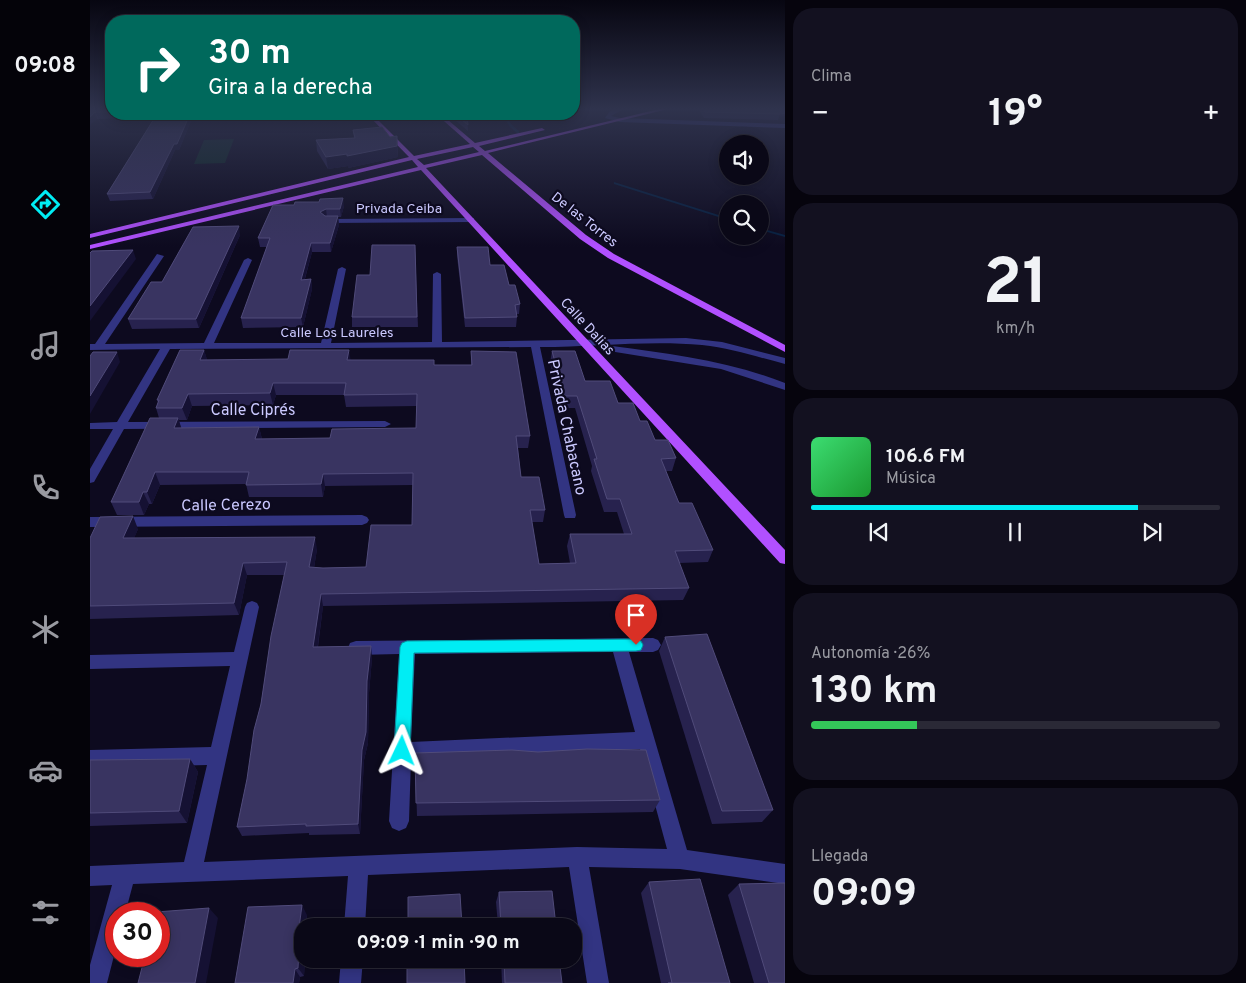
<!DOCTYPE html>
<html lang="es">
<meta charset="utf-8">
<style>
body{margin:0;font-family:Overpass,sans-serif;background:#131120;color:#f1f3f6;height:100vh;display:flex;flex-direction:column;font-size:19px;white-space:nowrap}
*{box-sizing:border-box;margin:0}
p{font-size:16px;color:#999aa1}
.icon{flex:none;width:28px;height:28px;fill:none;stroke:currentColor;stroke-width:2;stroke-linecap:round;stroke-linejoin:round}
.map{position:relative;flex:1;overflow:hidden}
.side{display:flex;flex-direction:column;gap:8px;padding:8px;background:#06040d;width:461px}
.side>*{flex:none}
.top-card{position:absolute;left:15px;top:15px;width:475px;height:105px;border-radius:20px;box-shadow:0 2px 12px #0003,0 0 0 1px #2a2936;background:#00695c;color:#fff;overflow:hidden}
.fabs{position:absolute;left:629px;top:135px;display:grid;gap:10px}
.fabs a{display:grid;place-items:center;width:50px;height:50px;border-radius:50%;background:#0a0817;box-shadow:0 2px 12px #0003,0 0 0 1px #2a2936;font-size:25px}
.speed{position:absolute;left:15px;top:902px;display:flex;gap:10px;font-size:25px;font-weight:700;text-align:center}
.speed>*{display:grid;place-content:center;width:65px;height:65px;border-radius:50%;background:#0a0817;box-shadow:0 2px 12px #0003,0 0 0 1px #2a2936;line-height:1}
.speed .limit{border:8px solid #d22;background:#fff;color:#111}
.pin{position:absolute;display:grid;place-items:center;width:42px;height:42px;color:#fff;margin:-51px -21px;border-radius:50% 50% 50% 0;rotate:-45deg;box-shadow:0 0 5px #0007}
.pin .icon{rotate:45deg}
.me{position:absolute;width:55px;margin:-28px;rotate:2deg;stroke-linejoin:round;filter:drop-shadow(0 0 4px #0008)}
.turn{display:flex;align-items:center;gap:18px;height:105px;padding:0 20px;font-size:22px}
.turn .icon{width:65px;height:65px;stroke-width:2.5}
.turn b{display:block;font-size:35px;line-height:42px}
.big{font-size:38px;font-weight:700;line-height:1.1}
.side .widget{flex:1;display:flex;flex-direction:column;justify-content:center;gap:8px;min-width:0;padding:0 18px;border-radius:20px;background:#131120}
.side .dial{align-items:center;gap:0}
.dial b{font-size:65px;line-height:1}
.song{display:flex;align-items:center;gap:15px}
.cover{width:60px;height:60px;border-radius:8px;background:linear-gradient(135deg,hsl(140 70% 55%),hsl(130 70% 35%))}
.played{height:5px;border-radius:2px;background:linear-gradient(90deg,#00edf4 80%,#2a2936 80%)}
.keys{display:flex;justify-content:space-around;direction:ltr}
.heat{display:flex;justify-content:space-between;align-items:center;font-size:28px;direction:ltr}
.charge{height:8px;border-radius:4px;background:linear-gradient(90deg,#34c759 26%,#2a2936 0)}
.trip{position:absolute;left:204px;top:918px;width:288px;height:50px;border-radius:20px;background:#0a0817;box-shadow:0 2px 12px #0003,0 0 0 1px #2a2936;font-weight:700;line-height:50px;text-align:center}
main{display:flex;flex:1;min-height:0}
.dock{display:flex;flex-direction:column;width:90px;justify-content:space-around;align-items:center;background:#040309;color:#999aa1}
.dock .icon{width:35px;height:35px}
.dock .current{color:#00edf4}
.dock b{font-size:22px;color:#f1f3f6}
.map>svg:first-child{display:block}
.green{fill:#0d2926}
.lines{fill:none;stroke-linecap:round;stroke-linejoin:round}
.stream{fill:#072142;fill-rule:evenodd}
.minor{fill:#323482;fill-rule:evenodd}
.major{fill:#b150ff;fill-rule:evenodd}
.wall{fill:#27224e;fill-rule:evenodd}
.shaded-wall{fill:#151133}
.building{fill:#393461;stroke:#504b7a}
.route{fill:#00edf4;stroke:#009a9f}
.labels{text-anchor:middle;stroke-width:4.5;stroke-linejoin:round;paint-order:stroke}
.far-street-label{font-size:14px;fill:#cbc9ff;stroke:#0d0a1f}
.street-label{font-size:16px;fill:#cbc9ff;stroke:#0d0a1f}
</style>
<main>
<nav class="dock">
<b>09:08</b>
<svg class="icon current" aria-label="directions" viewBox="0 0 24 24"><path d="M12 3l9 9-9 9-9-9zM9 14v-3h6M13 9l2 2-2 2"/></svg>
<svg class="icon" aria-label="music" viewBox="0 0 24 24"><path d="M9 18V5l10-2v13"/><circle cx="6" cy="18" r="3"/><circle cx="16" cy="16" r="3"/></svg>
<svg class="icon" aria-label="phone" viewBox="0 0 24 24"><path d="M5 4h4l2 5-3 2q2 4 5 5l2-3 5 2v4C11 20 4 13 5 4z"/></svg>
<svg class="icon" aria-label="climate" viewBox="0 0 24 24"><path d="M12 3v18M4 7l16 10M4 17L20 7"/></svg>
<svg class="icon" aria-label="car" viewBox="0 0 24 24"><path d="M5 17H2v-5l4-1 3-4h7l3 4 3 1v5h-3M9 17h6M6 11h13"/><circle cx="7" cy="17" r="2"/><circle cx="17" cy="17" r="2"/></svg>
<svg class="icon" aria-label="filters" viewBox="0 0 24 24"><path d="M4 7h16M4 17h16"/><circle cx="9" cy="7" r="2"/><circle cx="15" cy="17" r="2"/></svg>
</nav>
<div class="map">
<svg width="695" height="983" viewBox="0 0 695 983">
<rect width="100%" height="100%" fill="#0d0a1f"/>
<!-- green -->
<path class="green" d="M144,139L135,163L104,164L114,140Z"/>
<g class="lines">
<!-- stream -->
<g class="stream">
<path d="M412,114H414L422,125L429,131V133H427L420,127Z"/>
<path d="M524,182L638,218V220L524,184Z"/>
<path d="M670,228L695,235V237L670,230Z"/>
</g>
<!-- minor -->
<g class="minor">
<path d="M526,109H534L521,116L530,118L695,124V128L530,122L515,118L520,111Z"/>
<path d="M381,218H384V222L237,223L233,221L237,219Z"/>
<path d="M67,254L74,256L15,344L114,343L154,260L158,258L162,260L124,343H231L248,269L252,267L256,269L241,343L342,342L343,274L347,272L351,274L352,342L596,338L632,342L695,358V364C667,357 641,348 612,345C559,340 504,347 450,347L486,515L485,518H475L474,515L441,347L80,349L38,422L295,421L301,424L295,427L34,429L4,482L0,483V469L23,429H0V423L27,422L70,349L0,350V344H5Z"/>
<path d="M522,346C581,354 639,361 695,383V390L631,369L519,351L517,349Z"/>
<path d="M272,515L277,517L279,520L277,523L272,525L0,527V517Z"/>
<path d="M162,601L167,603L169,607L114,862L487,847L577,849L550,749L321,759L319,821L316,828L309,831L302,828L299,821L309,654L266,655L260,653L258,648L260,643L266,641L563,638L568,640L571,645L568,650L563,652H539L597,850L695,864V884L590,869L499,867L519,983H497L479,867L278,875L275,926H254L258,876L43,884L35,914H26V948L17,983H0V965L22,885L0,886V866L94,862L117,765L0,768V750L121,747L140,666L0,669V655L144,652L155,607L157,603ZM523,652L545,732L321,742L325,654Z"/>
<path d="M251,959H273L271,983H249Z"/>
</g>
<!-- major -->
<path class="major" d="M569,109H578L398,153L496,235L524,254L695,345V352L518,258L490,239L392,155L336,168L695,550V564L690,563L331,170L0,249V245L328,167L322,160L0,238V234L319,157L277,114H282L324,156L380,144L346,114H351L385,143L452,128L455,130L389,146L395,151ZM383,147L389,152L334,165L327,159Z"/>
</g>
<!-- wall -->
<g class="wall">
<path d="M0,109H21V114H145L103,116L89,150H85L63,199L20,201L17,194L65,117L7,119Z"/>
<path d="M608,109H695L691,117L690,114L688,120L614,118Z"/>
<path d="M358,114H377L378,131Z"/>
<path d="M263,130L300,137L307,136L308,157L258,168V166L238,169L227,151L226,140L264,138Z"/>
<path d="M183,205L254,206L251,217H248L249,225L241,252H222L215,279H221L222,289L213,327L153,328L151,318L177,247H170L168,238Z"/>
<path d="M150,235L109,328L42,329L38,319L72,282Z"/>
<path d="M325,245L328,327H262V317Z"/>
<path d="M367,247L400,265L419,285L430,304L429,314H427V317L426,327H375L367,256Z"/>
<path d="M114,350L117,360H261L344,365H381V351L440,436L438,448H428L431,477L455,510L453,522H442L449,564L480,563L477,546L480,534H534L527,512H514L501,471L502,466L485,408H472L460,363L462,351L495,381L528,403L550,421L565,440L586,458L582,471H576L589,503L623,550L618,562L589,563L599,588L593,600L233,606L228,647L282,658L279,693L278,743L274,760L270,834L219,835V833L152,836L147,827L157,779L194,575H157L149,615L0,619V538L48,529L44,538L227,549L224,568H233L276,567L322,525L323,485L235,486L233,497H159L156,484L70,485L62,504H59L54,515H27L21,502L69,418L66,408L68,403L67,400ZM186,395H254L256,407L327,406L326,428L240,438L172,439L169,427L91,428L89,420H97L102,406L183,405Z"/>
<path d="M575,637L683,810L672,822L622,824L569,651Z"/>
<path d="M325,753L570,800L563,812L327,816Z"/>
<path d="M100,759L108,772L97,823L0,826V760Z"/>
<path d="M559,882L640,983H571L551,893Z"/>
<path d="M649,884L695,983H664L638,895Z"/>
<path d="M409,892L466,926H408L406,902Z"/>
<path d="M217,915L216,926H212V959H215L214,976L210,977L209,983H145Z"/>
<path d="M411,959H469L472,983H412Z"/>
</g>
<!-- shaded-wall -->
<g class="shaded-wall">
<path d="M5,112L7,119L0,125V117Z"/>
<path d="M695,113V116L691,117L692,114Z"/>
<path d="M100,114H102L103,116L89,150H85L63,199L60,192L84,144Z"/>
<path d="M307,146L308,157L258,168V166L238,169L236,157Z"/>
<path d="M253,198L254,206L251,217L250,209Z"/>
<path d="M236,209L237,217L230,212Z"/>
<path d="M248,216L249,225L241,252L240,243Z"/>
<path d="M149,226L150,235L109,328L106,319Z"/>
<path d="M221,243L222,252L212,289L211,280Z"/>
<path d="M43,250L46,259L0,321V306Z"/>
<path d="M221,279L222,289L213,327L211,318Z"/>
<path d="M114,350L118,362L110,360Z"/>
<path d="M259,350L261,362L257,360Z"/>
<path d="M27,352L30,362L0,414V396Z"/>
<path d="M183,383L186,395L183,405L180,393Z"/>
<path d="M98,394L102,406L97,420L92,408Z"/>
<path d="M88,418L92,430L84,428Z"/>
<path d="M169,427L172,439H165Z"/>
<path d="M65,472L70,485L62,504L57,492Z"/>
<path d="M233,474L235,486L233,497L231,484Z"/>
<path d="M53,492L59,504L54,515L49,502Z"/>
<path d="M43,516L48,529L39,551L33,538Z"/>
<path d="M225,537L227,549L222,580L219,567Z"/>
<path d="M153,563L157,575L149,615L144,603Z"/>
<path d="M231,594L233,606L226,659L223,647Z"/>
<path d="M281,646L282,658L279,693L278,743L274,760L270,834L268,824L272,750L277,681Z"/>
<path d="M100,759L108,772L97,823L89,811Z"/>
<path d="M212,905L217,915L216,926H212V959H215L214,976L208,968L206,951Z"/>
<path d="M119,908L128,918L116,983H105Z"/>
<path d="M205,969L210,977L209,983H203Z"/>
</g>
<!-- building -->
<g class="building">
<path d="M0,109H21V112H5L0,117Z"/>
<path d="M614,109H691L690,114L615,112Z"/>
<path d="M691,109H695V113L692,114Z"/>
<path d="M67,114H100L87,144H84L60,192L17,194Z"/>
<path d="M365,114H377L378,125Z"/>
<path d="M292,127L300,137L307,136V146L257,156V154L236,157L226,140L265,138L263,130Z"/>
<path d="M253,198L250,209H236L230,212L235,216H248L240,243H221L211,280L221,279L211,318H151L180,238H168L183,205H204L205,202H229L230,199Z"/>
<path d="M149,226L106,319H38L61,282H72L103,227Z"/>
<path d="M282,245H325L327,317H262L267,275H280Z"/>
<path d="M367,247H398L400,265H414L419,285H425L430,304L425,305L427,317L375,318Z"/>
<path d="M43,250L0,306V253L2,251Z"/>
<path d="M90,350H114L110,360L198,359L200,350H259L257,360H344V365H382L381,351L426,352L440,436H426L431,477H449L455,510H440L449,564L486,563L480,534H542L530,499H517L504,459H507L487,396H474L462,351H485L495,381H520L528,403H543L550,421H557L565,440H578L586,458L571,459L584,491L589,503H602L623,550L585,551L599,588L231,594L223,647L281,646L277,681L276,732L272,750L268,824L216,826V824L147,827L157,779L164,730L171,704L181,636L197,562L153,563L144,603L0,606V538L10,517L43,516L33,538L225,537L219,567L233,568L276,567L281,525H322L323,473L233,474L231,484L156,485L159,472H65L57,492H53L49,502H21L60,418H88L84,428L169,427L165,439L240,438L242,429L326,428L327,394L254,395L256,383H183L180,393L98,394L92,408H66L69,400H67Z"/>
<path d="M3,352H27L0,396V356Z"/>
<path d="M617,634L683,810L632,811L575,637Z"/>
<path d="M497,749L556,750L570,800L326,803L325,753L422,750L448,752Z"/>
<path d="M100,759L89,811L0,813V760Z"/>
<path d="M610,879L640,983H578H582L559,882Z"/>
<path d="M695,883V983H679L649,884Z"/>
<path d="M462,891L466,926H411L409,892Z"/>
<path d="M370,894L372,926H318V897Z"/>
<path d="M212,905L206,951L209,950L208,968L205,969L203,983H145L158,907Z"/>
<path d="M119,908L105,983H48L55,956H69V914H65L66,912Z"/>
<path d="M317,959H374L375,983H317Z"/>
<path d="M414,959H469L472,983H415Z"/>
</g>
<!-- sky -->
<linearGradient id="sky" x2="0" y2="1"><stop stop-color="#070611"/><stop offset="0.44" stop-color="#2f334d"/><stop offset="1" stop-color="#2f334d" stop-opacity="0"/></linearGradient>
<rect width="695" height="247" fill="url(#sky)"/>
<!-- route -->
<path class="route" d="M546,639L551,641L553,645L551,650L546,651L324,653L320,751L318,756L312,759L307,756L304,751L310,647L312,643L317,641Z"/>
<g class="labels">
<!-- far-street labels -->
<g class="far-street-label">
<text x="309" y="213">Privada Ceiba</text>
<text transform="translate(495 219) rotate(38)" y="5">De las Torres</text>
<text transform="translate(498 326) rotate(47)" y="5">Calle Dalias</text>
<text x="247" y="337">Calle Los Laureles</text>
</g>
<!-- street labels -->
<g class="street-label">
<text x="163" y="415">Calle Ciprés</text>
<text transform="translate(478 427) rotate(78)" y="6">Privada Chabacano</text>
<text transform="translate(136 504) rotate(-1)" y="6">Calle Cerezo</text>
</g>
</g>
</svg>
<div class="fabs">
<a><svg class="icon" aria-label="sound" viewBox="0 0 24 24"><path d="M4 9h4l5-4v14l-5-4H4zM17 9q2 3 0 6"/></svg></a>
<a><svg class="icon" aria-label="search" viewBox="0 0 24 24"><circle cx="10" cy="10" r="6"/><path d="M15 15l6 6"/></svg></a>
</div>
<div class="speed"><div class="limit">30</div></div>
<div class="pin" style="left:546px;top:645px;background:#d93025"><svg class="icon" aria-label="arrive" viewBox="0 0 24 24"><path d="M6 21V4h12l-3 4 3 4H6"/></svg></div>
<svg class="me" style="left:312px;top:751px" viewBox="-20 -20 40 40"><path d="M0-17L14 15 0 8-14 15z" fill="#00edf4" stroke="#fff" stroke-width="4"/></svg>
<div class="trip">09:09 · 1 min · 90 m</div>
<div class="top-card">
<div class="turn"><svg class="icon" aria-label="right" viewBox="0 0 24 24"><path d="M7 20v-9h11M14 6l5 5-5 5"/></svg><div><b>30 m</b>Gira a la derecha</div></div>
</div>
</div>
<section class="side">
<div class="widget"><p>Clima</p>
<div class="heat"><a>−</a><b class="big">19°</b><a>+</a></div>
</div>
<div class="widget dial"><b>21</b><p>km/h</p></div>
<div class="widget">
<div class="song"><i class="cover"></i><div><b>106.6 FM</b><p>Música</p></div></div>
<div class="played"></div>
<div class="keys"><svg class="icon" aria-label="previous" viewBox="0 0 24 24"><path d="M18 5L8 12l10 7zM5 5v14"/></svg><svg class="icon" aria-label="pause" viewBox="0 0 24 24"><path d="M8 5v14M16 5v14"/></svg><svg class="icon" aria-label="next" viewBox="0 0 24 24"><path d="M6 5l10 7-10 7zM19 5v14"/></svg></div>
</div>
<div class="widget"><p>Autonomía · 26%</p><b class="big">130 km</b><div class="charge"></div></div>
<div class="widget"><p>Llegada</p><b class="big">09:09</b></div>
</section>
</main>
